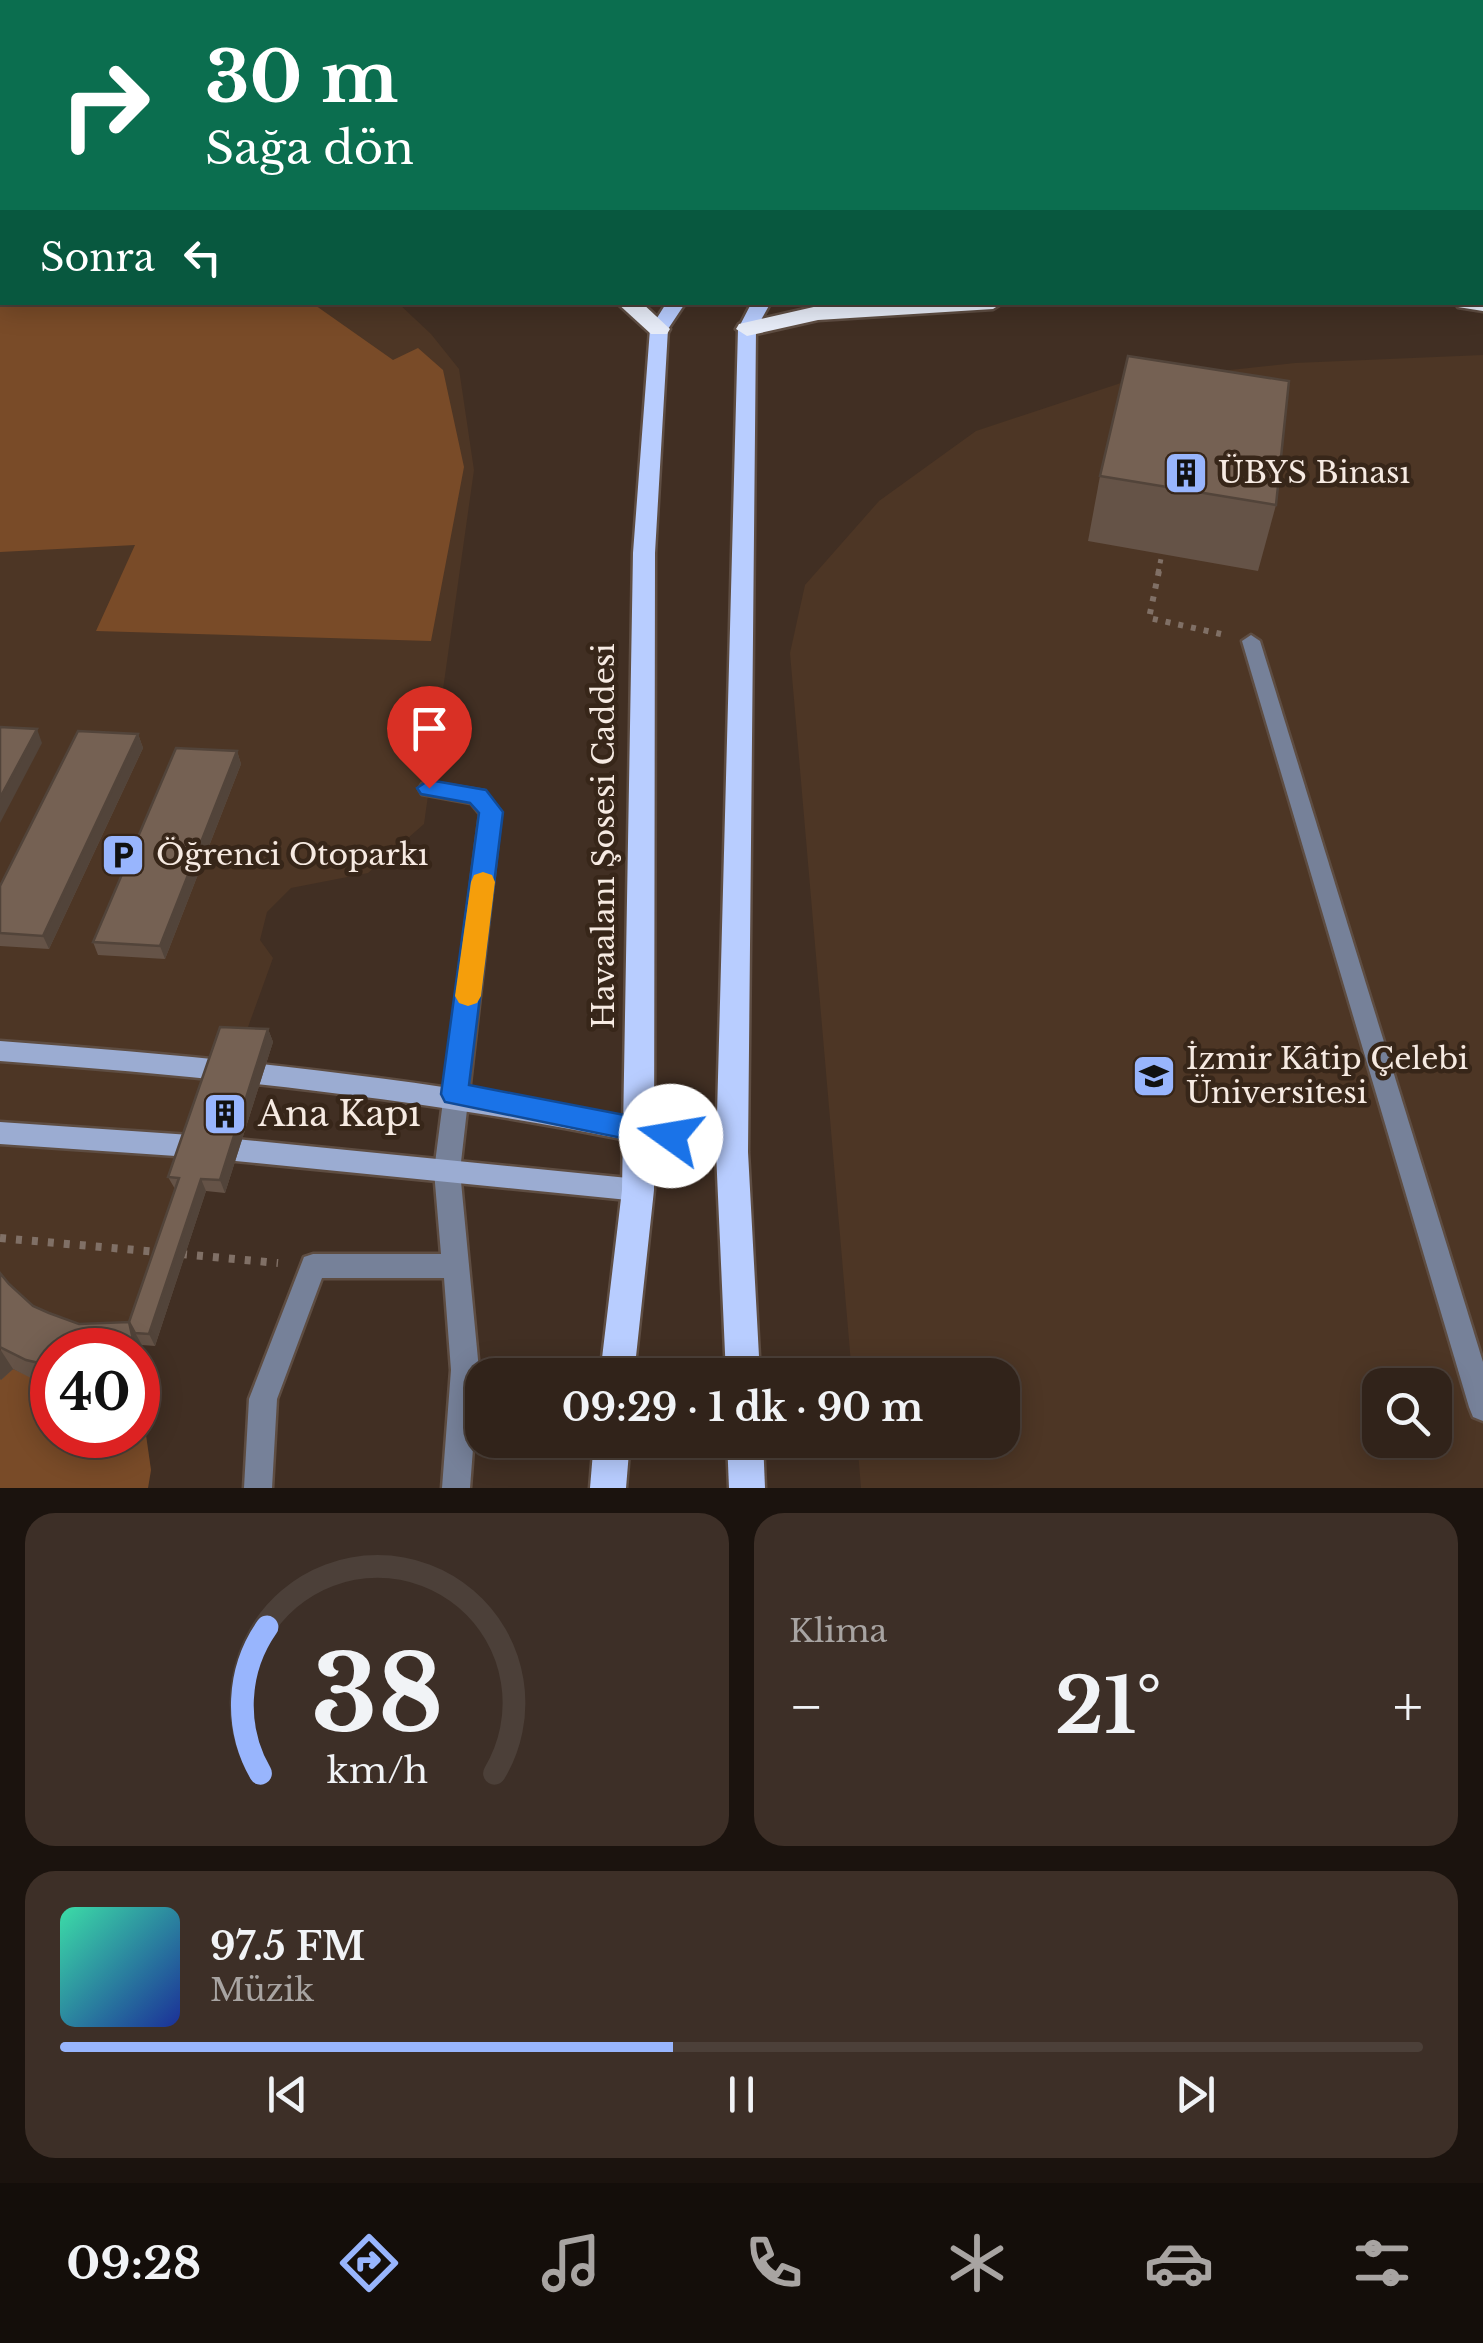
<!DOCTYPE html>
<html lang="tr">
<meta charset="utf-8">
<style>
body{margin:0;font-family:"Libre Baskerville",serif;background:#3d2f27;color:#f1f3f6;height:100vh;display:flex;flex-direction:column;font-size:38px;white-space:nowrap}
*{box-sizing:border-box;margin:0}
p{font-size:32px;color:#a8a4a2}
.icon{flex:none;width:55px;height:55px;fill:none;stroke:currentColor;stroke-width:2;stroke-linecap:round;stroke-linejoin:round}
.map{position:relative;height:1488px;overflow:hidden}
.drawer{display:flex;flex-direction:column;gap:25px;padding:25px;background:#1b130e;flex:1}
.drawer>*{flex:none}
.top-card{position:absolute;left:0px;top:0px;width:1485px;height:305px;box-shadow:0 5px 25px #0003,0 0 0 2px #4c4039;background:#0b6e4f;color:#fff;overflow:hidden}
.fabs{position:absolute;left:1362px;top:1368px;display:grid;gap:20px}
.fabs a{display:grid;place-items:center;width:90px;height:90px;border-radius:20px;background:#31231a;box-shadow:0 5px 25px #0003,0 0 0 2px #4c4039;font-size:50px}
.speed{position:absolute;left:30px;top:1328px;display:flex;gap:20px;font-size:50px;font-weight:700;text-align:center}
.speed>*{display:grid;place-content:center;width:130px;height:130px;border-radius:50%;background:#31231a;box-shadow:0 5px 25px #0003,0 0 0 2px #4c4039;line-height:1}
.speed .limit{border:15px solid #d22;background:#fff;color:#111}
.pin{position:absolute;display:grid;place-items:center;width:85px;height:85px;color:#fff;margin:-102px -42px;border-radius:50% 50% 50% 0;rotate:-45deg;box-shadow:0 0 10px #0007}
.pin .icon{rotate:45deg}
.me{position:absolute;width:110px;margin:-55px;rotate:283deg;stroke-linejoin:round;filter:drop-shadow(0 0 8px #0008)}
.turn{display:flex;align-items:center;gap:35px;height:210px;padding:0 40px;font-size:45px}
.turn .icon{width:130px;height:130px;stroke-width:2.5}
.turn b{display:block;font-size:70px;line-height:85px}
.then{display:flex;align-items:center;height:95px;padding:0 40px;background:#0003;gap:20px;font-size:38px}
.big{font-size:75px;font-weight:700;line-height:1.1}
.drawer .card{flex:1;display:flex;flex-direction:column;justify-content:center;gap:15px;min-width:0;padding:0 35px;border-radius:30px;background:#3d2f27}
.drawer .dial{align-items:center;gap:0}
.dial svg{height:260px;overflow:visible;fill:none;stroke:#4c4039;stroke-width:7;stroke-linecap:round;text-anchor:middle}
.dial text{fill:#f1f3f6;stroke:none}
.song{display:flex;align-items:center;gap:30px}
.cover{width:120px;height:120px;border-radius:15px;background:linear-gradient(135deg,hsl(160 70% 55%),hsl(230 70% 35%))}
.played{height:10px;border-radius:5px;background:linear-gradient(90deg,#98b5fd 45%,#4c4039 45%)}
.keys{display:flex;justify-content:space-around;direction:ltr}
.heat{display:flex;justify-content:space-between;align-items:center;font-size:55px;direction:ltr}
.drawer .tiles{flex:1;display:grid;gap:25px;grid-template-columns:1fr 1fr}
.card:last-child{grid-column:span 2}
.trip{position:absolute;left:465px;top:1358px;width:555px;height:100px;border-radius:30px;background:#31231a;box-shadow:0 5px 25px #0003,0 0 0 2px #4c4039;font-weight:700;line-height:100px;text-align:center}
.tab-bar{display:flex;height:160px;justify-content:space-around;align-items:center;background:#140e0a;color:#a8a4a2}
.tab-bar .icon{width:70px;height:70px}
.tab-bar .selected{color:#98b5fd}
.tab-bar b{font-size:45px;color:#f1f3f6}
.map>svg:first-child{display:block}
.built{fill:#4d3625;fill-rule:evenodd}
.green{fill:#794b28}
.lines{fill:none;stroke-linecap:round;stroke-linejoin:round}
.lane-casing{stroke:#5e4d42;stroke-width:5}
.secondary-casing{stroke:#5e4d42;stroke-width:5}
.primary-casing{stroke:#5e4d42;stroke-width:5}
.highway-casing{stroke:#5e4d42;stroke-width:5}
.path-far2{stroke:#807066;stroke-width:5;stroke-dasharray:4 6;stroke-linecap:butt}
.path-far1{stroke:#807066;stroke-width:6;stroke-dasharray:5 8;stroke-linecap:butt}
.path{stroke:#807066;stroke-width:8;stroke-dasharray:6 10;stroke-linecap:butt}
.lane{fill:#768199;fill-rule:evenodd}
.secondary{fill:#9bacd2;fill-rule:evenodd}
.primary{fill:#b8cdff;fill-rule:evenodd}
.highway{fill:#e7ecf8;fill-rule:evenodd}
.wall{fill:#655347}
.shaded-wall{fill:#52443a}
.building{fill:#756153;stroke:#52443a;stroke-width:2.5}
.route{fill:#1a73e8;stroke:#114b97;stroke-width:2.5}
.slow{fill:#f59e0b}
.labels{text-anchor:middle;stroke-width:9;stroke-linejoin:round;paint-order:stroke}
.poi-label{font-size:30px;fill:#f6eae2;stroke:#372619;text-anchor:start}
.street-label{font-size:30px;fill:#f6eae2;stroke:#372619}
.near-poi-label{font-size:35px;fill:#f6eae2;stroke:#372619;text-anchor:start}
</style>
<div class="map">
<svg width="1483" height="1488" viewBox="0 0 1483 1488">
<rect width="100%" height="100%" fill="#412f23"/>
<!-- built -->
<g class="built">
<path d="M0,157L2,302L398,303L431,334L459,369L474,470L424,824L368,873L291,888L267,912L260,940L273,958L222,1099L254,1102L246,1127L213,1125L142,1345L147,1371L138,1379L151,1470L148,1488H0ZM52,1350H138V1435H52Z"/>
<path d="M1483,355V1488H861L857,1440H1002V1375H852L790,653L805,585L879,501L976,431L1127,381L1295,363ZM1380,1385H1435V1440H1380Z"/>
</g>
<!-- green -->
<g class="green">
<path d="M987,0H1483V113L1482,2Z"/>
<path d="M0,234L2,302L312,303L393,360L418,348L443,370L464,467L431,641L96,631L135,545L0,552Z"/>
<path d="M13,1369L52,1386V1435H138V1373L147,1371L138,1379L151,1470L148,1488H0V1379Z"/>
</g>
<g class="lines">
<!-- lane casing -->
<g class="lane-casing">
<g id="lane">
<path d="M864,0H876L877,2H866Z"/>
<path d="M898,0H910L911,2H900Z"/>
<path d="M1251,635L1260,641L1483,1362V1421L1473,1417L1469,1407L1242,641Z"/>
<path d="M429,782L484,791L501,812L460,1171L479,1370L470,1488H442L451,1370L444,1278H322L277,1399L272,1488H244L249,1399L304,1257L313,1254H441L434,1171L480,814L471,803L422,794L419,789L422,784Z"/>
</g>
</g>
<!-- secondary casing -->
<g class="secondary-casing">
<g id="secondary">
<path d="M0,1041C247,1059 490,1085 732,1141L741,1144L744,1152L741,1160L732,1163C491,1106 247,1079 0,1061Z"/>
<path d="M0,1122L205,1136L638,1179L647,1182L651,1190L647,1198L638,1201L205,1158L0,1144Z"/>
</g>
</g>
<!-- primary casing -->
<g class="primary-casing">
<g id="primary">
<path d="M667,302H686L668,329L655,553L654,1190L634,1375H600L622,1190L633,553L650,329Z"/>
<path d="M752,302H771L756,329L748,1152L760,1375H726L716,1152L738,329Z"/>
<path d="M594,1440H630L626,1488H590Z"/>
<path d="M727,1440H763L765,1488H729Z"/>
</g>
</g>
<!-- highway casing -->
<g class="highway-casing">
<g id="highway">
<path d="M443,0H509L510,2H444Z"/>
<rect x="0" y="34" width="2" height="10"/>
<path d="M0,79H2V91L0,90Z"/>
<rect x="1482" y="139" width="1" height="12"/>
<rect x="1482" y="201" width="1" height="12"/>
<rect x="1482" y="242" width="1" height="12"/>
<path d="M1483,297V311L1458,307L1455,302H1482Z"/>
<path d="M616,302H641L670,329L667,334H651Z"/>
<path d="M879,302H1004L993,309L818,320L747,336L736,329L739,324L818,306Z"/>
</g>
</g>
<!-- path-far2 -->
<path class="path-far2" d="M1158,573L1162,554"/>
<!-- path-far1 -->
<path class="path-far1" d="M1159,571L1149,618L1221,634"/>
<!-- path -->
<g class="path">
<path d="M0,1238L158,1252"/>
<path d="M181,1254L278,1263"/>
</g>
<!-- lane -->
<use href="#lane" class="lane"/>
<!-- secondary -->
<use href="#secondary" class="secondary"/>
<!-- primary -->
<use href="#primary" class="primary"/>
<!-- highway -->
<use href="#highway" class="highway"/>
</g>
<!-- wall -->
<g class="wall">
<path d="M1100,476L1276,505L1258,571L1088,541Z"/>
<path d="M138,734L143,748L49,949L0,946V886Z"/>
<path d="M237,751L241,764L165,959L98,955L93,942Z"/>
<path d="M268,1029L273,1042L225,1193L206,1191L155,1346L142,1345L147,1371L138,1350H52V1386L41,1383L13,1369L1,1380L0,1273L9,1284L33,1306L49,1313L79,1324L129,1322L175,1189L168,1177Z"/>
</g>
<!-- shaded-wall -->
<g class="shaded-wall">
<path d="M37,729L42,743L0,823V798Z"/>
<path d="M138,734L143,748L49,949L43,936Z"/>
<path d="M237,751L241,764L165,959L160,946Z"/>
<path d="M268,1029L273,1042L225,1193L220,1180Z"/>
<path d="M201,1179L206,1191L155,1346L149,1334Z"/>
<path d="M129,1322L142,1345L147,1371L138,1373V1350H125Z"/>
<path d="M0,1349L13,1369L1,1380L0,1379Z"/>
</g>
<!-- building -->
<g class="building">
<path d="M1128,356L1289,381L1276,505L1100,476Z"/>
<path d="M0,727L37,729L0,798Z"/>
<path d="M78,731L138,734L43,936L0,933V886Z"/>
<path d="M176,748L237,751L160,946L93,942Z"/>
<path d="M220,1027L268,1029L220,1180L201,1179L149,1334L135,1333L129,1322L179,1178L168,1177Z"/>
<path d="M0,1273L9,1284L33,1306L49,1313L79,1324L129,1322L135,1348L125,1350H52V1366L26,1360L0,1347Z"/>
</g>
<!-- route -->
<path class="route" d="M429,780L486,790L503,812L469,1085L671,1124L681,1127L685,1136L681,1145L671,1148L445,1102L441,1094L479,813L470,803L421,794L417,788Z"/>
<!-- slow -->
<path class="slow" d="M483,872L492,875L495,882L481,996L477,1003L468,1006L459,1003L455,996L471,882L474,875Z"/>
<!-- icons -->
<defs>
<g id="building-square" transform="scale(2.25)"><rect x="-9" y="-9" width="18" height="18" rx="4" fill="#98b5fd" stroke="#372619"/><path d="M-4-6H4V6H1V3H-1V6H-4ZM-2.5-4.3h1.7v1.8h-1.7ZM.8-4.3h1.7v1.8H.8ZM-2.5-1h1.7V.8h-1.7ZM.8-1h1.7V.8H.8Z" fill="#111"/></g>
<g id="parking-square" transform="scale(2.25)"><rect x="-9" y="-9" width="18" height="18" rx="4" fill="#98b5fd" stroke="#372619"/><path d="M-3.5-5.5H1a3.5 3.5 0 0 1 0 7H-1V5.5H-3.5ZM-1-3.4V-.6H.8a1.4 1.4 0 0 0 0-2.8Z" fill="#111"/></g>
<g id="university-square" transform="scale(2.25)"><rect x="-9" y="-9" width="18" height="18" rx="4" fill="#98b5fd" stroke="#372619"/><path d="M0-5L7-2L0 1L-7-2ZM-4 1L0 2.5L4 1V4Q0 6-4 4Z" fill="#111"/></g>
</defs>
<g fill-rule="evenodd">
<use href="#building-square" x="1186" y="473"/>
<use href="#parking-square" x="123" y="855"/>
<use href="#university-square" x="1154" y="1076"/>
<use href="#building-square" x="225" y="1114"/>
</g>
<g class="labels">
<!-- poi labels -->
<g class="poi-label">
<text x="1218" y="483">ÜBYS Binası</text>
<text x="156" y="865">Öğrenci Otoparkı</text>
<text x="1186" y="1069">İzmir Kâtip Çelebi<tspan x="1186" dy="34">Üniversitesi</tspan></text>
</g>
<!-- street labels -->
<g class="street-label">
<text transform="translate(604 836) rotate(-90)" y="10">Havaalanı Şosesi Caddesi</text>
</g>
<!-- near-poi labels -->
<g class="near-poi-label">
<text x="258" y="1126">Ana Kapı</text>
</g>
</g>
</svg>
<div class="fabs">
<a><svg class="icon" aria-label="search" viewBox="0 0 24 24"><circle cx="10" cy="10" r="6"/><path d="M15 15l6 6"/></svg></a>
</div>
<div class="speed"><div class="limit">40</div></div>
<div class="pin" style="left:429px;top:788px;background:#d93025"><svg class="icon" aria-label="arrive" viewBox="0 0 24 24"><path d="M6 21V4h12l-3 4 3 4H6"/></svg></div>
<svg class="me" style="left:671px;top:1136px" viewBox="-20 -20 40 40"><circle r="19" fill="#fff"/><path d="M0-13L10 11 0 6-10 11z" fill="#1a73e8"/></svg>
<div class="trip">09:29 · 1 dk · 90 m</div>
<div class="top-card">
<div class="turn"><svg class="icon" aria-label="right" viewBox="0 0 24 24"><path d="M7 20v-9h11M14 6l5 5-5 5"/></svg><div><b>30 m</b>Sağa dön</div></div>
<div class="then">Sonra<svg class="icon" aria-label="left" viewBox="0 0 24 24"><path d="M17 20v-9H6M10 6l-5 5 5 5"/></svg></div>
</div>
</div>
<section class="drawer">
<div class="tiles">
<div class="card dial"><svg viewBox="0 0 100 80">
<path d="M14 69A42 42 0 1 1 86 69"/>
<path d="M14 69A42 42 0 0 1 16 24" stroke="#98b5fd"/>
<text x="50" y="56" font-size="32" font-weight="700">38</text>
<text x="50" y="72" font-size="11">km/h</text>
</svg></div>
<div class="card"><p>Klima</p>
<div class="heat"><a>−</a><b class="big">21°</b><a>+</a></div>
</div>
<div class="card">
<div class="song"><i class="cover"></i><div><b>97.5 FM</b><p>Müzik</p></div></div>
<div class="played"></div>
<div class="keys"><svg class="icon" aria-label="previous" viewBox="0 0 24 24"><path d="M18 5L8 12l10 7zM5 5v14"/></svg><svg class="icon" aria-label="pause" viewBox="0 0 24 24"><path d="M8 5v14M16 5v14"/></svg><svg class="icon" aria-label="next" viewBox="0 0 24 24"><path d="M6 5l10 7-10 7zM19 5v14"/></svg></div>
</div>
</div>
</section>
<nav class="tab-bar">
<b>09:28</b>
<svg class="icon selected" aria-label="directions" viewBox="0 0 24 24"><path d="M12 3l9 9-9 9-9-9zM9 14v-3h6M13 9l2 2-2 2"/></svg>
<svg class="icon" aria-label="music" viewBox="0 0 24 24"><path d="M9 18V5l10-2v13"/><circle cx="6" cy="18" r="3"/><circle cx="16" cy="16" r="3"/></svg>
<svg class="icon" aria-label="phone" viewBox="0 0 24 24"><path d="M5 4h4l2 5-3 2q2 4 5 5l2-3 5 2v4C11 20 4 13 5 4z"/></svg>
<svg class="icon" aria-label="climate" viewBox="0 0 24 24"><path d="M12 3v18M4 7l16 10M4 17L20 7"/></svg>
<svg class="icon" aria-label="car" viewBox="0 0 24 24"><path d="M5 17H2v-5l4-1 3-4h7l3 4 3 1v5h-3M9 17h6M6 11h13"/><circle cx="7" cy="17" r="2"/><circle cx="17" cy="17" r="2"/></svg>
<svg class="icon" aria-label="filters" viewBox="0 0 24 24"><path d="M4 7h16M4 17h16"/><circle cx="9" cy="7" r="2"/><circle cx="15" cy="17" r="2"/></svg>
</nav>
